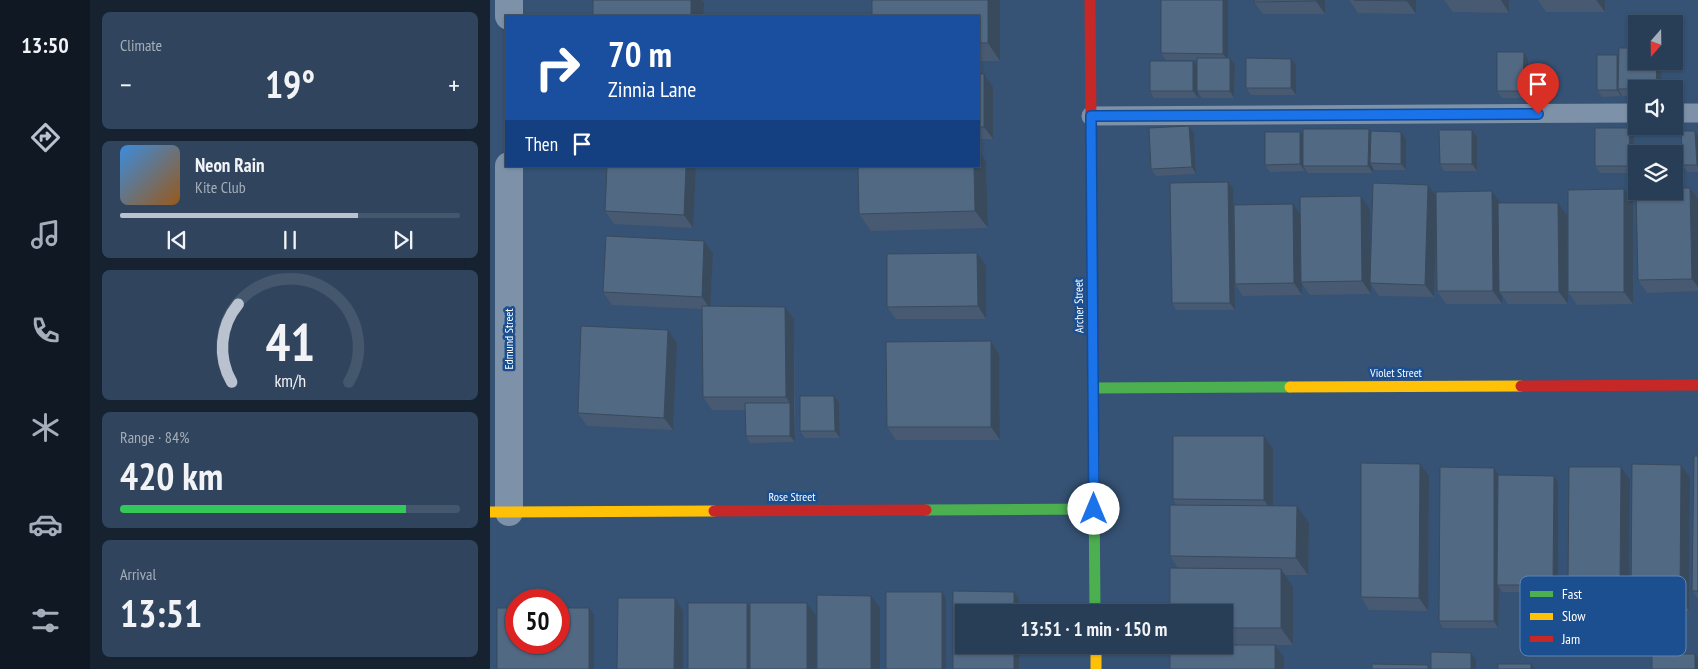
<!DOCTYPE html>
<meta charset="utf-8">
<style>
body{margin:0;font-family:"PT Sans Narrow",sans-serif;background:#30455d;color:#f1f3f6;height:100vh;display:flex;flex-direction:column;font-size:19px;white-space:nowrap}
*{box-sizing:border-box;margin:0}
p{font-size:16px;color:#a5aeba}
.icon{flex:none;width:28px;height:28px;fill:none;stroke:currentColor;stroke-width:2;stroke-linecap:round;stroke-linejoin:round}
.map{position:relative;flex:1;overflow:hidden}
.sheet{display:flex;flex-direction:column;gap:12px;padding:12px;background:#162230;width:400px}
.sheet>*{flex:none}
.top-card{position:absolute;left:15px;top:15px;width:475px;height:152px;border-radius:0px;box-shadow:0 1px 4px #0004,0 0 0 1px #44576d;background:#1a4fa0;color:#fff;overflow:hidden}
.needle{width:32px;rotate:200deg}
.tools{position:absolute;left:1138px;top:15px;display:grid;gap:10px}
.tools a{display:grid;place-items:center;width:55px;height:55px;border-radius:0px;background:#283e57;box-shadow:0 1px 4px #0004,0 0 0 1px #44576d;font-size:25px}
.speed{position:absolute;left:15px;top:589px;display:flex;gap:10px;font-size:25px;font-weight:700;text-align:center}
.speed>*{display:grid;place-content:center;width:65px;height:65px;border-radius:50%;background:#283e57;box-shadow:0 1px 4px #0004,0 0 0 1px #44576d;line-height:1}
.speed .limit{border:8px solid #d22;background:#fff;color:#111}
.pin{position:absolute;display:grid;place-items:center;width:42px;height:42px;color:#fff;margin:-51px -21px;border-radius:50% 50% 50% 0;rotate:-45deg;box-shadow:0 0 5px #0007}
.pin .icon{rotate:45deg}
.me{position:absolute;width:55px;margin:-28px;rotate:0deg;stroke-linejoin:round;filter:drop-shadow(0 0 4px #0008)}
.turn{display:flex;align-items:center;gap:18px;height:105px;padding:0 20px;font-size:22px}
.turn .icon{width:65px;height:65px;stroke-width:2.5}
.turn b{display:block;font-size:35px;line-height:42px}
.then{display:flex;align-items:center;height:48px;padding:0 20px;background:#0003;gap:10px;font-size:19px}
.big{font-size:38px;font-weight:700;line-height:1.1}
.sheet .widget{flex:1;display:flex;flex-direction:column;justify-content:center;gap:8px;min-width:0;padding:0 18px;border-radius:8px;background:#30455d}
.sheet .dial{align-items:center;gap:0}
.dial svg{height:130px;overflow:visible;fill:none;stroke:#44576d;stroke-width:7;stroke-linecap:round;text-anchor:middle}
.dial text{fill:#f1f3f6;stroke:none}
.song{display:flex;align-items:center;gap:15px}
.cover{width:60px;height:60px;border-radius:8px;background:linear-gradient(135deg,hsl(210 70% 55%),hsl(30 70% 35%))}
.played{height:5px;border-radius:2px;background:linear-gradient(90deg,#b9c2ce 70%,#44576d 70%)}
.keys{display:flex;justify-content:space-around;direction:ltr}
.heat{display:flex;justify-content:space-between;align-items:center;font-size:28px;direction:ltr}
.charge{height:8px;border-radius:4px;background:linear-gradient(90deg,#34c759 84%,#44576d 0)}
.trip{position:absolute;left:465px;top:604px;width:278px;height:50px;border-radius:0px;background:#283e57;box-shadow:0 1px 4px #0004,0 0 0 1px #44576d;font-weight:700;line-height:50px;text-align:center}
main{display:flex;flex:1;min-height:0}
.menu{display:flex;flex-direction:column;width:90px;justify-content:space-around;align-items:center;background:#101923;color:#a5aeba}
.menu .icon{width:35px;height:35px}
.menu .selected{color:#b9c2ce}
.menu b{font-size:22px;color:#f1f3f6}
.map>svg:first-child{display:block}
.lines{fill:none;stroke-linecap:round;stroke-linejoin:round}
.lane{stroke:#7d92a8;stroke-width:19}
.street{stroke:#7d92a8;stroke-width:28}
.fast{stroke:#4caf50;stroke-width:11}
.slow{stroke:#ffc107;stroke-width:11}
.jam{stroke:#c62828;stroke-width:11}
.wall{fill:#475a72}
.shaded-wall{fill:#394a5c}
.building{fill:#526984;stroke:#394a5c}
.route-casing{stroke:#114b97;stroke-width:12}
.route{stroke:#1a73e8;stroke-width:9}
.labels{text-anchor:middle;stroke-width:5;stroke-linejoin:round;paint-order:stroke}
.street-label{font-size:12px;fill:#fff;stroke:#1b4f8f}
.key{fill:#1b4f8f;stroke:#5f84b1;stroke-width:1}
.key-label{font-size:14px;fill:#fff}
</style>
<main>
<nav class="menu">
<b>13:50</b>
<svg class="icon selected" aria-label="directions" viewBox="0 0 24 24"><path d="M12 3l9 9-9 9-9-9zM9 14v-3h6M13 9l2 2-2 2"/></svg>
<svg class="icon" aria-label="music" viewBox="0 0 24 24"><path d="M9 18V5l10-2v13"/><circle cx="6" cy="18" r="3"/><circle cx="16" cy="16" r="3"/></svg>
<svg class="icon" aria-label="phone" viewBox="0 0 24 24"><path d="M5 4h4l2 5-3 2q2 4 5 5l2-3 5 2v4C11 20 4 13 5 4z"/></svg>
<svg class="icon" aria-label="climate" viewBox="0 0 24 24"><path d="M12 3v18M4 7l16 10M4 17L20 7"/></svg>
<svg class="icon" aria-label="car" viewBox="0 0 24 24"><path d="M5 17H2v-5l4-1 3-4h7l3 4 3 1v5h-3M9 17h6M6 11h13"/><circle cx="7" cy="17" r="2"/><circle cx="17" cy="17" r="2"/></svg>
<svg class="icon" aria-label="filters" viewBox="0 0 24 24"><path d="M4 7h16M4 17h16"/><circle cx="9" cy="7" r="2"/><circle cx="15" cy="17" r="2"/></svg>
</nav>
<section class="sheet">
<div class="widget"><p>Climate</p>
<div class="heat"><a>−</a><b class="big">19°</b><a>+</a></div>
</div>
<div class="widget">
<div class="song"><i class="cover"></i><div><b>Neon Rain</b><p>Kite Club</p></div></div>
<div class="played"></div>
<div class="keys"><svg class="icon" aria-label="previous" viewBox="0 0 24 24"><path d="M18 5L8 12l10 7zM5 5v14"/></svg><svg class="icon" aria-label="pause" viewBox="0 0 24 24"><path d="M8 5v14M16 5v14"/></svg><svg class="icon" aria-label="next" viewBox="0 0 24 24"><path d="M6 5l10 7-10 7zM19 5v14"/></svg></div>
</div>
<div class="widget dial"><svg viewBox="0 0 100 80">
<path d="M14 69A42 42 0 1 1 86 69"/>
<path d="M14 69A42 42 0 0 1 18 21" stroke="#b9c2ce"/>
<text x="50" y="56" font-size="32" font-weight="700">41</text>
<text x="50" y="72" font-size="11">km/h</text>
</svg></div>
<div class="widget"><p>Range · 84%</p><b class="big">420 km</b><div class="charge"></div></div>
<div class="widget"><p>Arrival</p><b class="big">13:51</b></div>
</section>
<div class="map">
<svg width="1208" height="669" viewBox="0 0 1208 669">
<rect width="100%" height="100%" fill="#365274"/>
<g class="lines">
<!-- lane -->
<g class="lane">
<path d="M1184,113H1208"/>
<path d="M601,116L1146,113"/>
</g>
<!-- street -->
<g class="street">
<path d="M19,0V16"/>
<path d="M19,166V512"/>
</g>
<!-- fast -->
<g class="fast">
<path d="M603,360L605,612"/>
<path d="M604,388L800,387"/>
<path d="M436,510L604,509"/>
</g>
<!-- slow -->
<g class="slow">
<path d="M800,387L1031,386"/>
<path d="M0,512L224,511"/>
<path d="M606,645V669"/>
</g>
<!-- jam -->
<g class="jam">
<path d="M600,0L603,360"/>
<path d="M1031,386L1208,385"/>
<path d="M224,511L436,510"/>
</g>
</g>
<!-- wall -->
<g class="wall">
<path d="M382,0H510V61H489V16Z"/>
<path d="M738,0V58H740L745,64L744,98H712L708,92V98H664L660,91L703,61L707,67V60H676L671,53Z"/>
<path d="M764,0H835V14H773L764,2Z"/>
<path d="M859,0H926V14L868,13Z"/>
<path d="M954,0H1019V13L963,12Z"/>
<path d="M1048,0H1115V12H1056Z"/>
<path d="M1034,52L1038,59V98H1012L1007,91Z"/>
<path d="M1129,58L1146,61H1172L1171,89H1146V96H1133L1131,94V96L1112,97L1107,90Z"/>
<path d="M806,65V95H761L756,88Z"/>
<path d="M489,74H494L503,87V139H489Z"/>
<path d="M699,126L704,133L706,174L666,176L661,169Z"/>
<path d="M1139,128L1144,135V173H1110L1105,166Z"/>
<path d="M879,129L881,132H911L916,139V170H885L883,168V173H818L815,169V171L780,172L775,165L813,136Z"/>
<path d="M982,130L987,137V171H954L950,164Z"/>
<path d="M1208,136V172H1197L1193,165Z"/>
<path d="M496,162L498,228L381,231L369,214Z"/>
<path d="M206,167L203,228L124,224L115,211Z"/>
<path d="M738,182L743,188L745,310H686L682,303Z"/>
<path d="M1200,188L1208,199V291L1157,293L1148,280Z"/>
<path d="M871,196L880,209V263L946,196L1010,203H1068L1077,215L1078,304H1018L1012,295V304H956L947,291L946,221L944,297L889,296L881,284V294L820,295L812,284V295L753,296L745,284Z"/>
<path d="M1143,202V304L1087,305L1078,292Z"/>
<path d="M223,254L220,306L295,307L304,319L305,442L260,443L256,436V410H222L213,397L212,309L122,305L113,292Z"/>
<path d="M496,266V319H406L397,307Z"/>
<path d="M178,330L187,343L183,430L97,426L88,413Z"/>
<path d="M501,341L509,354L510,440H406L397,427Z"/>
<path d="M349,403L350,438H315L310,431Z"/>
<path d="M783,449V506L819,523L818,575H795L803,587V645H734V612L688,568L680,556L686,505L683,499Z"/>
<path d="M1208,456V599L1202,591Z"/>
<path d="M1191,465L1200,477L1199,611H1150L1141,598Z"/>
<path d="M1004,468L1009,475L1064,476L1068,482V592H1012L1009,587L1008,628H953L949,621Z"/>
<path d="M939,476L938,611L879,610L871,597Z"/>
<path d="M1140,480L1139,598H1087L1078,585Z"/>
</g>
<!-- shaded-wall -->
<g class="shaded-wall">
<path d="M201,0H212L214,3L213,16H201Z"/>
<path d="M498,0H510V61L498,43Z"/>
<path d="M733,0H738V60L733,54Z"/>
<path d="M826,0H835V14L826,1Z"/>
<path d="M917,0H926V14L917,1Z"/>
<path d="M1011,0H1019V13Z"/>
<path d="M1106,0H1115V12Z"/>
<path d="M1034,52L1038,59V98L1033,91Z"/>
<path d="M1127,55L1131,62L1128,89L1131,94V96L1127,90Z"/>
<path d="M740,58L745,64L744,98L740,91Z"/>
<path d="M801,59L806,65V95L801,88Z"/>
<path d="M703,61L708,68L707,91L708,92V98L703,91Z"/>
<path d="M1167,61H1172L1171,89H1166Z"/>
<path d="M494,74L503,87V139L494,127Z"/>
<path d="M699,126L704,133L706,174L702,167Z"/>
<path d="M1139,128L1144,135V173L1140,166Z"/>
<path d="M879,129L883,136L880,163L883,168V173L878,166Z"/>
<path d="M982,130L987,137V171L982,164Z"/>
<path d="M1205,131L1208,136V167L1207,165Z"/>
<path d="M810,132L815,138L813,166L815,169V171L810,164Z"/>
<path d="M911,132L916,139V170L911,164Z"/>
<path d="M489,151L496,162L498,228L485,211L484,166H489Z"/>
<path d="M196,166H205L206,167L203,228L194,215Z"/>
<path d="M738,182L743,188L745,310L740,303Z"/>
<path d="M938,185L947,197L944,297L935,285Z"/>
<path d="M1200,188L1208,199V287L1202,279Z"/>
<path d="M1134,189L1143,202V304L1134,292Z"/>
<path d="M1002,191L1011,204L1009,292L1012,295V304L1003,291Z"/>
<path d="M871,196L880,209L881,294L872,281Z"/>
<path d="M1068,203L1077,215L1078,304L1069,292Z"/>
<path d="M803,204L812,217L811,282L812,284V295L804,283Z"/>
<path d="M214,241L223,254L220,309L212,297Z"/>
<path d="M487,253L496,266V319L488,306Z"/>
<path d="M295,307L304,319V410L296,397Z"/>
<path d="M178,330L187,343L183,430L174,418Z"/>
<path d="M501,341L509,354L510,440L501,427Z"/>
<path d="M344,396L349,403L350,438L345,431Z"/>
<path d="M300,403L304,410L305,442L300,436Z"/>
<path d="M774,436L783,449V513L774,500Z"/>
<path d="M930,464L939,476L938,611L929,598Z"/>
<path d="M1191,465L1200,477L1199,611L1190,599Z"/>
<path d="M1131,467L1140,480L1139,598L1130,586Z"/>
<path d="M1004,468L1009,475L1007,585L1009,587L1008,628L1004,621Z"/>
<path d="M1064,476L1068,482V592L1063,585Z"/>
<path d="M807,506L819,523L818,575L806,558Z"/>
<path d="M791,569L803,587V645L791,628Z"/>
<path d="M452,592L456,599V669H452Z"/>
<path d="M524,592L529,599V612H524Z"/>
<path d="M381,596L390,608V669H381Z"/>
<path d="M185,598L193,611V669H184Z"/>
<path d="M257,603L261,610V669H257Z"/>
<path d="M317,603L326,616V669H317Z"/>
<path d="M99,608L104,615V669H99Z"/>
<rect x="524" y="645" width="5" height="24"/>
<path d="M785,645L794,658V669H785Z"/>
<path d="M981,653L986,660V669H981Z"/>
<path d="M1205,654L1208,659V669H1205Z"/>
<path d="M1041,664L1045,669H1041Z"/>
</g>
<!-- building -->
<g class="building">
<rect x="103" y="0" width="98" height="16"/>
<path d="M382,0H498V43H489V16H382Z"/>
<path d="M671,0H733V54L671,53Z"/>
<path d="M764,0H826V1L764,2Z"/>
<path d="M864,0H917V1Z"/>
<path d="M1129,48H1146V61H1167L1166,89H1128Z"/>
<path d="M1007,52H1034L1033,91H1007Z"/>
<rect x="1107" y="55" width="20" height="35"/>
<rect x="707" y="58" width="33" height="33"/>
<path d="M756,58L801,59V88H756Z"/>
<rect x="660" y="61" width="43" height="30"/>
<rect x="489" y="74" width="5" height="53"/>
<path d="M699,126L702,167L661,169L659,128Z"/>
<path d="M1105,128H1139L1140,166H1105Z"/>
<path d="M813,129H879L878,166H813Z"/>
<path d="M949,130H982V164H950Z"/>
<path d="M881,131L911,132V164L880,163Z"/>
<path d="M1191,131H1205L1207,165H1193Z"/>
<path d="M775,132H810V164L775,165Z"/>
<path d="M117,166H196L194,215L115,211Z"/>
<path d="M368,166H484L485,211L369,214Z"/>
<path d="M738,182L740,303H682L680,183Z"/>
<path d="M883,183L938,185L935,285L880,283Z"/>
<path d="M1184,188H1200L1202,279L1148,280L1146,189V191H1184Z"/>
<path d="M1134,189V292H1078V190Z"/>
<path d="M1002,191L1003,291H947L946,192Z"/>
<path d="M871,196L872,281L811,282L810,197Z"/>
<path d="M1008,203H1068L1069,292H1009Z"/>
<path d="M803,204L804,283L745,284L744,205Z"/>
<path d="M116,236L214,241L212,297L113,292Z"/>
<path d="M487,253L488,306L397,307V254Z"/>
<path d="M212,306L295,307L296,397H213Z"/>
<path d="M91,326L178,330L174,418L88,413Z"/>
<path d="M501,341V427H397L396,342Z"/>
<path d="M310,396H344L345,431H310Z"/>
<path d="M255,403H300V436H256Z"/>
<path d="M683,436H774V500L683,499Z"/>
<path d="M1204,456H1208V591H1202Z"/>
<path d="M871,463L930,464L929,598L871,597Z"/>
<path d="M1142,464L1191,465L1190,599L1141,598Z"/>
<path d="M950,467L1004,468V621H949Z"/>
<path d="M1079,467H1131L1130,586L1078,585Z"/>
<path d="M1008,475L1064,476L1063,585H1007Z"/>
<path d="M680,505L807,506L806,558L680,556Z"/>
<path d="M680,568L791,569V628H734V612H680Z"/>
<path d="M463,591L524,592V612H474V645H524V669H463Z"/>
<rect x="396" y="592" width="56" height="77"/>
<path d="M327,595L381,596V669H327Z"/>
<path d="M128,598H185L184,669H127Z"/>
<rect x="198" y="603" width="59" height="66"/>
<rect x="260" y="603" width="57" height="66"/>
<path d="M7,608H26V642H69V608H99V669H7Z"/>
<rect x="680" y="645" width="105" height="24"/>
<path d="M941,652L981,653V669H941Z"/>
<rect x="1162" y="654" width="43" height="15"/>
<path d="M882,664L938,665V669H882Z"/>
<rect x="1008" y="664" width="33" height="5"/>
</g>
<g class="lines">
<!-- route casing -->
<g class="route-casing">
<path id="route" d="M604,509L601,116L1048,114"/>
</g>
<!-- route -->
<use href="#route" class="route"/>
</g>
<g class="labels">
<!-- street labels -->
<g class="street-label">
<text transform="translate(589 306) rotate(-91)" y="4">Archer Street</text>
<text transform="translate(19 339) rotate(-90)" y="4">Edmund Street</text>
<text x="906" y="377">Violet Street</text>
<text x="302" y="501">Rose Street</text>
</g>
</g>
<!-- legend -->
<rect x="1030" y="576" width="166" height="80" rx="8" class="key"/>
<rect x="1040" y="591" width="23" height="6" fill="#4caf50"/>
<rect x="1040" y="613" width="23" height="7" fill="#ffc107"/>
<rect x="1040" y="636" width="23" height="6" fill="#c62828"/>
<g class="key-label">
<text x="1072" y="599">Fast</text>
<text x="1072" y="621">Slow</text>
<text x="1072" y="644">Jam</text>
</g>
</svg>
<div class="tools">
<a><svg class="needle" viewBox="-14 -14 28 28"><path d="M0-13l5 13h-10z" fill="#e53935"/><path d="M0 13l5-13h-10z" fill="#a5aeba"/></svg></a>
<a><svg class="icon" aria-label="sound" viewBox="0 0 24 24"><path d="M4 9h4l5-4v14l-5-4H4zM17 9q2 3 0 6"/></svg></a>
<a><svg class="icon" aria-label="layers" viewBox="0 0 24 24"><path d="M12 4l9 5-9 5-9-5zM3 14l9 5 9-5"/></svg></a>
</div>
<div class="speed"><div class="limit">50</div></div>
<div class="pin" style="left:1048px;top:114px;background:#d93025"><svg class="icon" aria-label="arrive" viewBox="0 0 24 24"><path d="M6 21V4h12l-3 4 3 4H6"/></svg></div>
<svg class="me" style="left:604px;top:509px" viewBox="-20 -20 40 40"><circle r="19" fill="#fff"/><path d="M0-13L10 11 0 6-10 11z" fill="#1a73e8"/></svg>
<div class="trip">13:51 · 1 min · 150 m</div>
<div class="top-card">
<div class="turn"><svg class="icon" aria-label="right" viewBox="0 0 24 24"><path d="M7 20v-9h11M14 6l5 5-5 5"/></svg><div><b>70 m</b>Zinnia Lane</div></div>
<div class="then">Then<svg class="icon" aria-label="arrive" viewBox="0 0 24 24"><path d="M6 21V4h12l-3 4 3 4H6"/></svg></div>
</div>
</div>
</main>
